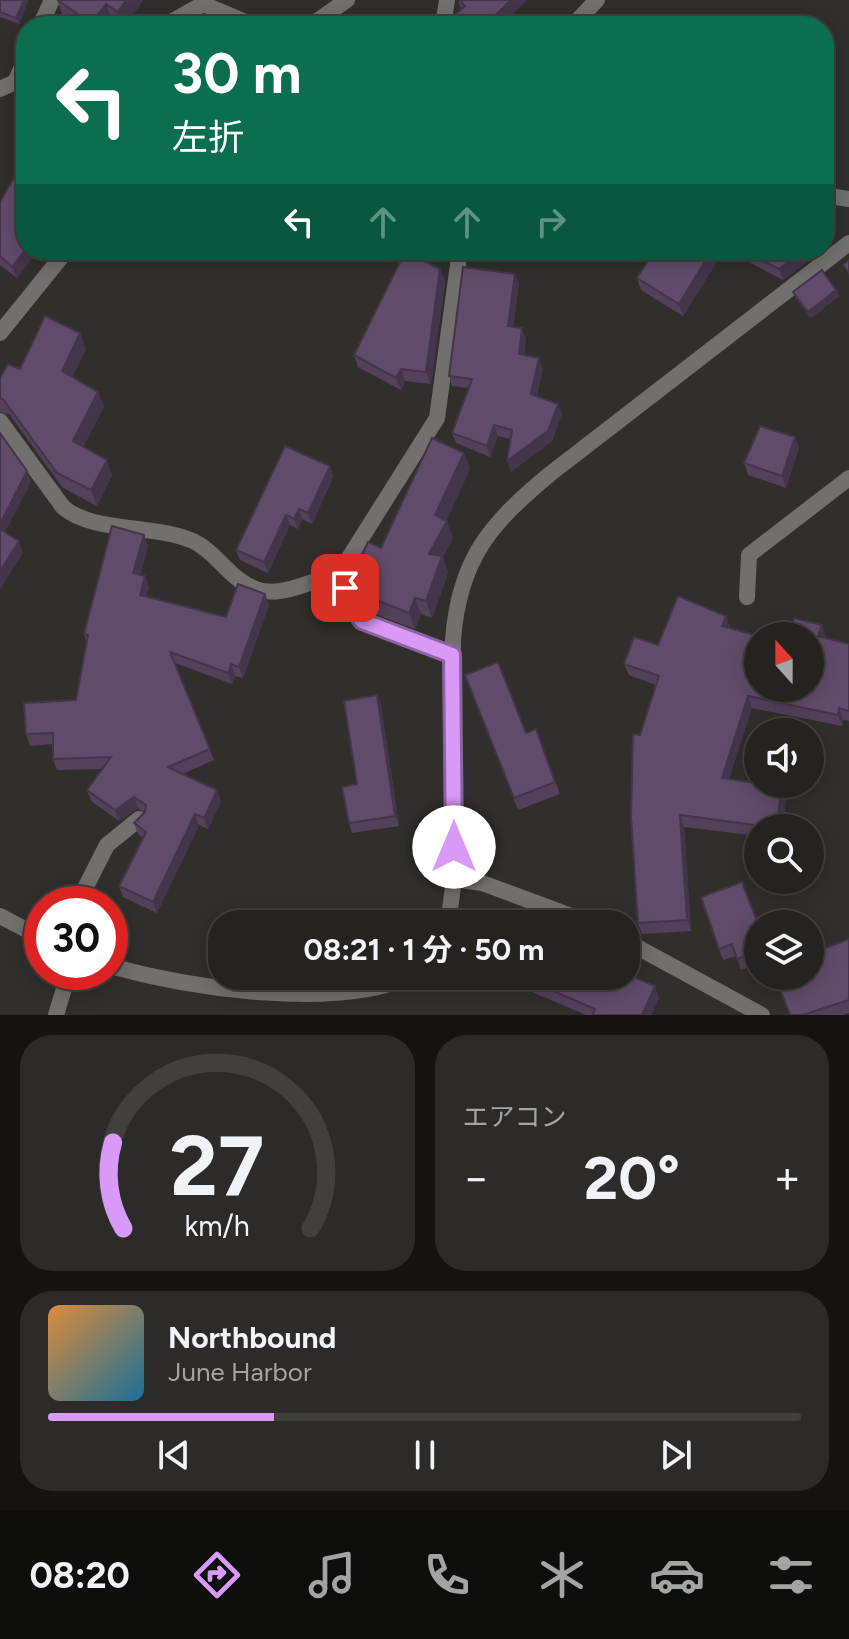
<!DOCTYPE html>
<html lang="ja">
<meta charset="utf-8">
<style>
body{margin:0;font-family:Figtree,"Noto Sans JP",sans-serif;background:#2c2b29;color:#f1f3f6;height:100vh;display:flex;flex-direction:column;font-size:30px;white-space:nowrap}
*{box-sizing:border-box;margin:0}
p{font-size:26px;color:#a3a4a5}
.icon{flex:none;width:44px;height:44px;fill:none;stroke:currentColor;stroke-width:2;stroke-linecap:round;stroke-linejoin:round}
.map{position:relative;height:1015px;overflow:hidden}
.sheet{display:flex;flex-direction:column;gap:20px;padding:20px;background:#141312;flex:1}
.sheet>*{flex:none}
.banner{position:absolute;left:16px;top:16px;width:818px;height:244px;border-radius:32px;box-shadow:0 4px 20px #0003,0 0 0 2px #41403e;background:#0b6e4f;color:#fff;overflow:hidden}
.needle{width:52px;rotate:339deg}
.tools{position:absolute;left:744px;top:622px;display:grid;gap:16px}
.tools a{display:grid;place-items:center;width:80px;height:80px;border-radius:50%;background:#242320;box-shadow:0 4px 20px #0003,0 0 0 2px #41403e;font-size:40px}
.speed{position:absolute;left:24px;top:886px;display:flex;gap:16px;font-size:40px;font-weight:700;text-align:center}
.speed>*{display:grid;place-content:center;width:104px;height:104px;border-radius:50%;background:#242320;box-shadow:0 4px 20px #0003,0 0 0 2px #41403e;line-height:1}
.speed .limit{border:12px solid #d22;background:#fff;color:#111}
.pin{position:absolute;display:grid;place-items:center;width:68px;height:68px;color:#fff;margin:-34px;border-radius:16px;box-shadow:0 4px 12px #0006}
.me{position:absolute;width:88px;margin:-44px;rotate:0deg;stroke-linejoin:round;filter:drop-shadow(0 0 6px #0008)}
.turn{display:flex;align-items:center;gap:28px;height:168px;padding:0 24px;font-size:36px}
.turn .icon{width:104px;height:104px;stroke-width:2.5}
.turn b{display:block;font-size:56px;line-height:68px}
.lanes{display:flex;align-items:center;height:76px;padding:0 24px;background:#0003;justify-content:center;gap:40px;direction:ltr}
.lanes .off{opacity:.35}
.big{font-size:60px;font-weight:700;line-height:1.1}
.sheet .widget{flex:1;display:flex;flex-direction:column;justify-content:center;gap:12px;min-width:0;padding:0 28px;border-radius:32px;background:#2c2b29}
.sheet .dial{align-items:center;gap:0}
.dial svg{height:208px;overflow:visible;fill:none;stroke:#41403e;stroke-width:7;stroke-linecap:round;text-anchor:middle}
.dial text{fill:#f1f3f6;stroke:none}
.song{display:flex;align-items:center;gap:24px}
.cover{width:96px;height:96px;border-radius:12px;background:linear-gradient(135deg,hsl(30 70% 55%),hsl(200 70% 35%))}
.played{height:8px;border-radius:4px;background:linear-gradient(90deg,#d99af7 30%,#41403e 30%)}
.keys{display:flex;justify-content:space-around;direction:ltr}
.heat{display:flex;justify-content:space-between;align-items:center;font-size:44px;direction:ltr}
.sheet .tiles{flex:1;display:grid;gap:20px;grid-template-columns:1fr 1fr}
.widget:last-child{grid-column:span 2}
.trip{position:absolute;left:208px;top:910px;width:432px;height:80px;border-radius:32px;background:#242320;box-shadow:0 4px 20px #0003,0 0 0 2px #41403e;font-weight:700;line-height:80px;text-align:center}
.tabs{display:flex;height:128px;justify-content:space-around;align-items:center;background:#0e0e0d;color:#a3a4a5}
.tabs .icon{width:56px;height:56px}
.tabs .selected{color:#d99af7}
.tabs b{font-size:36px;color:#f1f3f6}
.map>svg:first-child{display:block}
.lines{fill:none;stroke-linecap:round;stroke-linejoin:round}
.service{stroke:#71706f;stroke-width:16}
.minor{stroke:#71706f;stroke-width:16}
.wall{fill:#53415b}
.shaded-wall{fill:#43354a}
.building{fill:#604c6a;stroke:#43354a;stroke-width:2}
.route-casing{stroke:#8d64a1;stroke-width:20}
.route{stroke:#d99af7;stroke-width:14}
</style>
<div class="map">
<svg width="849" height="1015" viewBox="0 0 849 1015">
<rect width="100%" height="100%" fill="#302f2b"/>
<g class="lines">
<!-- service -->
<path class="service" d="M77,904L107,845L139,819"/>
<!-- minor -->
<g class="minor">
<path d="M40,26L52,0"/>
<path d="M164,26L203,4L255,26"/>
<path d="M310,26L347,0"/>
<path d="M443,26L447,0"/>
<path d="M572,26L597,0"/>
<path d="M15,82L26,58"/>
<path d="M0,89L15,82H26"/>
<path d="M824,195L849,199"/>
<path d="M0,333L67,250"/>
<path d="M0,421L63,507C92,533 155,524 193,541C219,553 232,585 263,591C286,595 318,579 340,572L349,603L362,621L452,655"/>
<path d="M340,572L437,418L460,250"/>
<path d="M747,597L749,555L849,478"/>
<path d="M454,879L482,883L593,924"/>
<path d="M0,916L42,938"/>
<path d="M448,924L454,879L453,640C459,559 490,524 550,474L849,243"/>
<path d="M626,941L762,1015"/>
<path d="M110,966C190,988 334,1011 412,976"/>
<path d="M56,1015L69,972"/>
</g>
</g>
<!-- wall -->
<g class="wall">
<path d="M0,0H28L19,24L0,17Z"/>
<path d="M57,0H143L126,26H120L112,20L107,26H77L63,16Z"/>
<path d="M458,0H527L500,26H450L448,21L461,9Z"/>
<path d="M0,202L17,278L0,265Z"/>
<path d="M726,250H809L812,258L783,280Z"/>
<path d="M718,260L683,316L641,290L637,278Z"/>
<path d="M515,274L519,284L513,327L526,339L524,355L543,369L537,396L558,404L562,414L552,441L511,472L510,439L498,436L490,457L456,443L452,433L469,388L452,386L449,376Z"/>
<path d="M445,281L431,384L405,381L401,390L358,367L354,355Z"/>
<path d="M836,290L839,296L811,318L796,298L793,292Z"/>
<path d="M86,349L72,377L98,392L104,407L83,447L112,475L97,506L63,488L9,414L0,412V378L20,369Z"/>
<path d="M799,448L786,488L748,475L744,463Z"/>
<path d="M464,453L470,469L446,521L453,538L443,557L448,573L432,618L421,614L415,629L369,612L366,608L361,593L359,592L353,575L381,548Z"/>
<path d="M330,466L333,477L312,524L302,519L298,529L290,525L268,573L240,560L236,550Z"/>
<path d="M144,535L148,546L140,575L149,587L146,597L226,617L265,594L269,605L243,678L235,676L232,684L175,663L214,760L182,774L217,790L221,801L208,829L199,825L157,913L123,897L119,886L143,838L138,834L134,823L144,813L138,808L119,821L91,801L87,790L103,769L57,770L53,759V744L30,746L26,734L76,700L86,641L84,634Z"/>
<path d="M726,616L730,628L758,688L822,625L825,638L849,644V721L843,720L842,726L752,708L729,779L786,799L782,828H758V836L684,827L691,931L642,934L638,923L640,735L656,685L629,675L624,664L658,645Z"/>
<path d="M465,675L526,733L536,729L560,794L518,810Z"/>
<path d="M377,695L381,705L399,826L352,833L349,823Z"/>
<path d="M701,897L758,924V964L741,970L736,956L723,960Z"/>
<path d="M849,939V1013L843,1015H790Z"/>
<path d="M521,977L659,998L651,1015H586L525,989Z"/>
</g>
<!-- shaded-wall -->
<g class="shaded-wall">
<path d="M24,0H28L19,24L16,18Z"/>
<path d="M126,0H143L126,26H123L118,12Z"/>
<path d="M511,0H527L500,26H487L486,24Z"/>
<path d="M106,4L112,20L107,26H92L91,24Z"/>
<path d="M26,250H39L17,278L12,267Z"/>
<path d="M712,250H714L718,260L683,316L679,304Z"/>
<path d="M803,250H809L812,258L783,280L779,269Z"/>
<path d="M440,269L445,281L431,384L426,372Z"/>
<path d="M515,274L519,284L512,337L508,326Z"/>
<path d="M836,290L839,296L811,318L808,312Z"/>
<path d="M522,328L526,339L523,365L519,354Z"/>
<path d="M80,333L86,349L67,387L62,371Z"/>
<path d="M539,358L543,369L535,404L531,394Z"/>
<path d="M401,369L405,381L401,390L396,378Z"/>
<path d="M98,392L104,407L78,457L73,441Z"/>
<path d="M558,404L562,414L552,441L511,472L507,461Z"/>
<path d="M494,425L498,436L490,457L487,446Z"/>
<path d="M795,437L799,448L786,488L782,476Z"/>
<path d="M464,453L470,469L441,532L435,515Z"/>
<path d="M107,460L112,475L97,506L91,490Z"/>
<path d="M330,466L333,477L312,524L308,513Z"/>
<path d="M27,471L31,482L2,539L0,533V524Z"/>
<path d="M299,509L302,519L298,529L294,519Z"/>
<path d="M286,515L290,525L268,573L264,562Z"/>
<path d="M447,521L453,538L443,557L448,573L432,618L426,601L429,554Z"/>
<path d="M144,535L148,546L137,584L133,573Z"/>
<path d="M19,541L23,553L0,590V571Z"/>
<path d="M145,576L149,587L144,606L140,595Z"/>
<path d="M265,594L269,605L243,678L239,667Z"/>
<path d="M415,598L421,614L415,629L409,613Z"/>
<path d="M726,616L730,627L726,638L722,626Z"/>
<path d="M822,625L826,637L823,648L818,636Z"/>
<path d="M231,664L235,676L232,684L228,673Z"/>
<path d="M377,695L381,705L399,826L395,816Z"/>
<path d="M748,696L752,708L726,789L722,778Z"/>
<path d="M839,708L843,720L842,726L838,715Z"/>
<path d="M782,787L786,799L782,828H776Z"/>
<path d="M217,790L221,801L208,829L204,818Z"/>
<path d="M134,797L138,808L119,821L115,810Z"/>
<path d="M195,814L199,825L157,913L153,902Z"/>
<path d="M680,815L684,827L691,931L687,920Z"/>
<path d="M655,986L659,998L651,1015H642Z"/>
</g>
<!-- building -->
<g class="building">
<path d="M0,0H24L16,18L0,12Z"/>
<path d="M58,0H126L118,12L106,4L91,24Z"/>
<path d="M459,0H511L486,24L488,26H452L448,21L465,6Z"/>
<path d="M187,15L207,26H181Z"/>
<path d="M537,21L541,26H529Z"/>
<path d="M26,156V249L12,267L0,256V202Z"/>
<path d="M655,250H712L679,304L637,278Z"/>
<path d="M743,250H803L779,269Z"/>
<path d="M405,252L440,269L426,372L401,369L396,378L354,355Z"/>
<path d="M849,260V273L843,265Z"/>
<path d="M463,267L515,274L508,326L522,328L519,354L539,358L531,394L558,404L548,431L507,461L512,430L494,425L487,446L452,433L472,379L449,376Z"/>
<path d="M822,270L836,290L808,312L793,292Z"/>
<path d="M45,316L80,333L62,371L98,392L73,441L107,460L91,490L57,473L3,399L0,398V378L8,364L20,369Z"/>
<path d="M760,426L795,437L782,476L744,463Z"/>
<path d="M0,433L27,471L0,524Z"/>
<path d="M432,438L464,453L435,515L447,521L429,554L442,556L426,601L415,598L409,613L363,595L360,591L365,580L353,575L368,542L381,548Z"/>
<path d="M285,446L330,466L308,513L299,509L294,519L286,515L264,562L236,550Z"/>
<path d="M112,526L144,535L133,573L145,576L140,595L226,617L238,584L265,594L239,667L231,664L228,673L170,652L210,749L168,767L217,790L204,818L195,814L153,902L119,886L146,832L134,823L145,812L146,805L134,797L115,810L87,790L111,757L53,759V733L26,734L24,703L76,700L88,635L84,634Z"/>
<path d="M0,529L19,541L0,571Z"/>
<path d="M678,596L726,616L722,626L759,636L758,688H810V636H788L794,618L822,625L818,636L849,644V711L839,708L838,715L748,696L722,778L782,787L776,828L680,815L687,920L638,923L631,817L633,734L640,735L659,676L624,664L634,637L658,645Z"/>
<path d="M498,662L526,733L536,729L555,782L514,798L465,675Z"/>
<path d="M377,695L395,816L349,823L342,787L357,784L344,701Z"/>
<path d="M742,882L758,924V951L737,959L732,944L719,949L701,897Z"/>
<path d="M849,939V1000L803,1015H790L775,976H810V954Z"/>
<path d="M626,974L655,986L642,1015H593L595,1009L521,977L626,976Z"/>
</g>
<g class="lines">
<!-- route casing -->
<g class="route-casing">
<path id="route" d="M345,588L349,603L362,621L452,655L454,847"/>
</g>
<!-- route -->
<use href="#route" class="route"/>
</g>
</svg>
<div class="tools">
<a><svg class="needle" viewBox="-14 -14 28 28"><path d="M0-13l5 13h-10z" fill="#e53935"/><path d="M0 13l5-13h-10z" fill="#a3a4a5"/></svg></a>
<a><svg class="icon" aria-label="sound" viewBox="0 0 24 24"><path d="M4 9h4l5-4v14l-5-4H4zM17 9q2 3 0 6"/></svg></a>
<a><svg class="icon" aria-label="search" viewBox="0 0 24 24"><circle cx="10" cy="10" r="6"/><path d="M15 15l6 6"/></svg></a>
<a><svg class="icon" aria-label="layers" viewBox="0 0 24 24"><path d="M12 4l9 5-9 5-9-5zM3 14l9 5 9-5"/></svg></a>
</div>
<div class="speed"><div class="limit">30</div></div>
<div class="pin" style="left:345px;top:588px;background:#d93025"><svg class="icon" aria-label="arrive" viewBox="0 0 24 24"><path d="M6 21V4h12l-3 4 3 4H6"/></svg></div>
<svg class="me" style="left:454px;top:847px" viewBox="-20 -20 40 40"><circle r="19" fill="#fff"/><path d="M0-13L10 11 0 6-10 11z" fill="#d99af7"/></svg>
<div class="trip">08:21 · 1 分 · 50 m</div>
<div class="banner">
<div class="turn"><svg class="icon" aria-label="left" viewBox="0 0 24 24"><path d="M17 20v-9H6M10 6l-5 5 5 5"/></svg><div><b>30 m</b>左折</div></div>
<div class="lanes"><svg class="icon" aria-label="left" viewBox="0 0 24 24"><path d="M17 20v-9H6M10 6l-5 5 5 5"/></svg><svg class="icon off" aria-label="ahead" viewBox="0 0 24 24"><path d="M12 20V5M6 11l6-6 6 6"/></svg><svg class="icon off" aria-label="ahead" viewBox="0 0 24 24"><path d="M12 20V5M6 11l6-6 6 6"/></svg><svg class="icon off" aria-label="right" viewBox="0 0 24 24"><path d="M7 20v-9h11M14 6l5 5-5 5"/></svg></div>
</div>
</div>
<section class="sheet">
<div class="tiles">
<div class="widget dial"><svg viewBox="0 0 100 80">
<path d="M14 69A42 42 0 1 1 86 69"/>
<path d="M14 69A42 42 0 0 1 10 36" stroke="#d99af7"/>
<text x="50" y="56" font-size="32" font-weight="700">27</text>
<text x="50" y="72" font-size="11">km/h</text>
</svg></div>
<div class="widget"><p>エアコン</p>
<div class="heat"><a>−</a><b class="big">20°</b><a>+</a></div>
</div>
<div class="widget">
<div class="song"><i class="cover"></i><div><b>Northbound</b><p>June Harbor</p></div></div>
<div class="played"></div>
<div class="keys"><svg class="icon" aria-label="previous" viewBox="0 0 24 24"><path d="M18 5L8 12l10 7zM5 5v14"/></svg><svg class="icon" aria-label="pause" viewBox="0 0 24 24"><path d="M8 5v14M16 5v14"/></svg><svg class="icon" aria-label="next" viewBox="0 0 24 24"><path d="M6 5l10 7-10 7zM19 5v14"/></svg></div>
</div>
</div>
</section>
<nav class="tabs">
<b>08:20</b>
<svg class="icon selected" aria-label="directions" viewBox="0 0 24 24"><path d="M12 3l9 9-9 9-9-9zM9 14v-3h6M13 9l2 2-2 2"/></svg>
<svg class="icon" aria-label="music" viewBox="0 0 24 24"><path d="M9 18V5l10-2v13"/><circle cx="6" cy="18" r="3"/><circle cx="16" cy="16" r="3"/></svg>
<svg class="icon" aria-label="phone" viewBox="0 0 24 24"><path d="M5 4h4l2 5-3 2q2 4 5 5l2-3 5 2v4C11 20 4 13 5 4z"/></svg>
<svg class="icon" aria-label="climate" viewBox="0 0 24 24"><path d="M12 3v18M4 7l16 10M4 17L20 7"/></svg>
<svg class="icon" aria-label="car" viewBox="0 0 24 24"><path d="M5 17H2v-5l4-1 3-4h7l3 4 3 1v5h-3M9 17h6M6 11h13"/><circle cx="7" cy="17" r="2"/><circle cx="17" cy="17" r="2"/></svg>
<svg class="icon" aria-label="filters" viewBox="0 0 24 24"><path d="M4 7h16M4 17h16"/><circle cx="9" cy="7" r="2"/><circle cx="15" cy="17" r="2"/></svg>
</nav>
